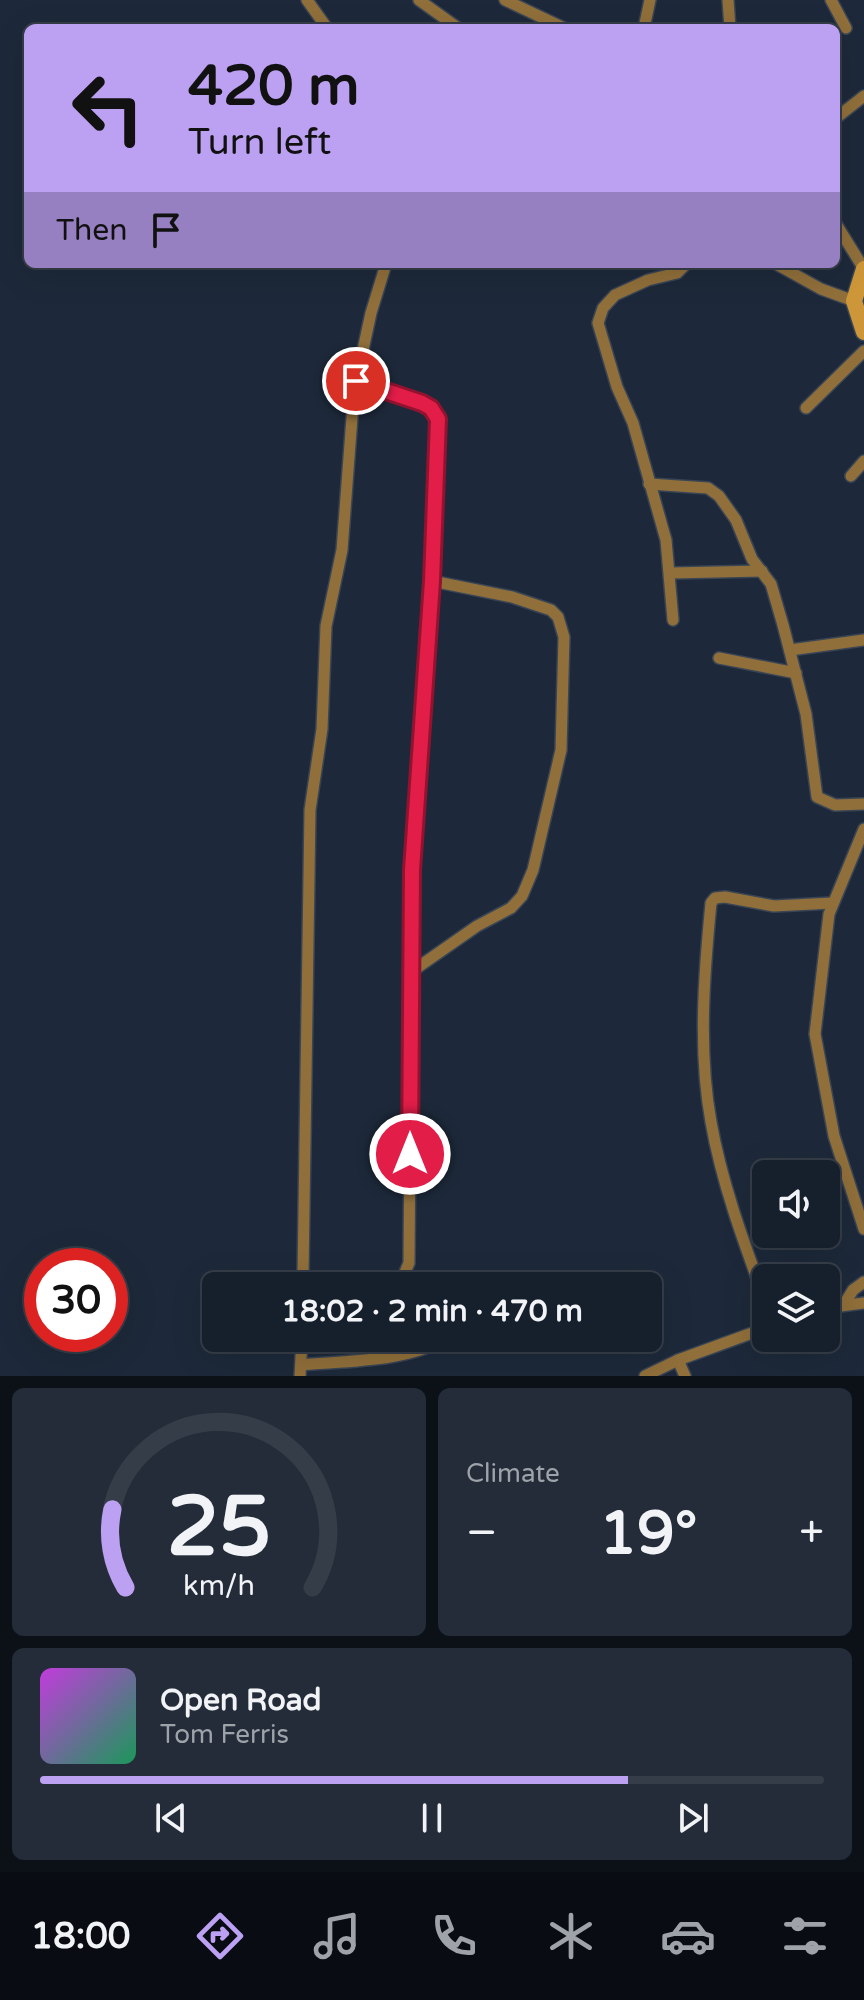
<!DOCTYPE html>
<meta charset="utf-8">
<style>
body{margin:0;font-family:"Varela Round",sans-serif;background:#232c38;color:#f1f3f6;height:100vh;display:flex;flex-direction:column;font-size:30px;white-space:nowrap}
*{box-sizing:border-box;margin:0}
p{font-size:26px;color:#9ea2a9}
.icon{flex:none;width:44px;height:44px;fill:none;stroke:currentColor;stroke-width:2;stroke-linecap:round;stroke-linejoin:round}
.map{position:relative;height:1376px;overflow:hidden}
.panel{display:flex;flex-direction:column;gap:12px;padding:12px;background:#0c1118;flex:1}
.panel>*{flex:none}
.guide{position:absolute;left:24px;top:24px;width:816px;height:244px;border-radius:12px;box-shadow:0 8px 32px #0002,0 0 0 2px #353d48;background:#bca0f2;color:#111;overflow:hidden}
.tools{position:absolute;left:752px;top:1160px;display:grid;gap:16px}
.tools a{display:grid;place-items:center;width:88px;height:88px;border-radius:12px;background:#161f2c;box-shadow:0 8px 32px #0002,0 0 0 2px #353d48;font-size:40px}
.speed{position:absolute;left:24px;top:1248px;display:flex;gap:16px;font-size:40px;font-weight:700;text-align:center}
.speed>*{display:grid;place-content:center;width:104px;height:104px;border-radius:50%;background:#161f2c;box-shadow:0 8px 32px #0002,0 0 0 2px #353d48;line-height:1}
.speed .limit{border:12px solid #d22;background:#fff;color:#111}
.pin{position:absolute;display:grid;place-items:center;width:68px;height:68px;color:#fff;margin:-34px;border:4px solid #fff;border-radius:50%;box-shadow:0 2px 8px #0007}
.me{position:absolute;width:88px;margin:-44px;rotate:0deg;stroke-linejoin:round;filter:drop-shadow(0 0 6px #0008)}
.turn{display:flex;align-items:center;gap:28px;height:168px;padding:0 32px;font-size:36px}
.turn .icon{width:104px;height:104px;stroke-width:2.5}
.turn b{display:block;font-size:56px;line-height:68px}
.then{display:flex;align-items:center;height:76px;padding:0 32px;background:#0003;gap:16px;font-size:30px}
.big{font-size:60px;font-weight:700;line-height:1.1}
.panel .widget{flex:1;display:flex;flex-direction:column;justify-content:center;gap:12px;min-width:0;padding:0 28px;border-radius:12px;background:#232c38}
.panel .dial{align-items:center;gap:0}
.dial svg{height:208px;overflow:visible;fill:none;stroke:#353d48;stroke-width:7;stroke-linecap:round;text-anchor:middle}
.dial text{fill:#f1f3f6;stroke:none}
.song{display:flex;align-items:center;gap:24px}
.cover{width:96px;height:96px;border-radius:12px;background:linear-gradient(135deg,hsl(290 70% 55%),hsl(150 70% 35%))}
.played{height:8px;border-radius:4px;background:linear-gradient(90deg,#bca0f2 75%,#353d48 75%)}
.keys{display:flex;justify-content:space-around;direction:ltr}
.heat{display:flex;justify-content:space-between;align-items:center;font-size:44px;direction:ltr}
.panel .tiles{flex:1;display:grid;gap:12px;grid-template-columns:1fr 1fr}
.widget:last-child{grid-column:span 2}
.trip{position:absolute;left:202px;top:1272px;width:460px;height:80px;border-radius:12px;background:#161f2c;box-shadow:0 8px 32px #0002,0 0 0 2px #353d48;font-weight:700;line-height:80px;text-align:center}
.dock{display:flex;height:128px;justify-content:space-around;align-items:center;background:#090c12;color:#9ea2a9}
.dock .icon{width:56px;height:56px}
.dock .on{color:#bca0f2}
.dock b{font-size:36px;color:#f1f3f6}
.map>svg:first-child{display:block}
.lines{fill:none;stroke-linecap:round;stroke-linejoin:round}
.street-casing{stroke:#394555;stroke-width:14}
.secondary-casing{stroke:#394555;stroke-width:19}
.street{stroke:#906f3a;stroke-width:11}
.secondary{stroke:#cc9639;stroke-width:16}
.route-casing{stroke:#92132f;stroke-width:20}
.route{stroke:#e11d48;stroke-width:14}
</style>
<div class="map">
<svg width="864" height="1376" viewBox="0 0 864 1376">
<rect width="100%" height="100%" fill="#1d293a"/>
<g class="lines">
<!-- street casing -->
<g class="street-casing">
<g id="street">
<path d="M307,0L327,28"/>
<path d="M419,0L458,28"/>
<path d="M505,0L564,28"/>
<path d="M728,0L730,28"/>
<path d="M831,0L846,28"/>
<path d="M644,28L650,0"/>
<path d="M836,118L864,96"/>
<path d="M836,224L864,269"/>
<path d="M776,264L821,289L854,301"/>
<path d="M806,408L864,351"/>
<path d="M851,476L864,461"/>
<path d="M649,484L708,488L719,496L736,520L752,559L771,584L783,625L806,714L817,797L835,805L864,804"/>
<path d="M671,573L762,571"/>
<path d="M673,620L666,540L633,423L617,387L598,323L603,308L615,295L648,280L677,273L686,264"/>
<path d="M790,650L864,640"/>
<path d="M719,658L796,673"/>
<path d="M864,829L829,914L815,1034L834,1136L864,1229"/>
<path d="M411,972L477,926L511,908L522,896L533,870L561,750L564,637L558,617L551,610L512,597L432,581"/>
<path d="M309,1286L303,1275L310,810L322,729L326,626L342,550L354,391L371,313L386,264"/>
<path d="M310,1286L390,1282L403,1277L409,1263L412,870L432,581L438,431L434,412L422,403L356,381"/>
<path d="M766,1303C744,1243 722,1184 711,1122C698,1051 704,974 711,903L715,898L725,897L774,906L832,903"/>
<path d="M845,1303L853,1290L864,1282"/>
<path d="M826,1308L864,1303"/>
<path d="M678,1360L685,1376"/>
<path d="M301,1365C343,1361 410,1362 446,1338"/>
<path d="M300,1376L302,1338"/>
<path d="M645,1376L678,1360L766,1328"/>
</g>
</g>
<!-- secondary casing -->
<g class="secondary-casing">
<path id="secondary" d="M864,269L854,301L864,332"/>
</g>
<!-- street -->
<use href="#street" class="street"/>
<!-- secondary -->
<use href="#secondary" class="secondary"/>
</g>
<g class="lines">
<!-- route casing -->
<g class="route-casing">
<path id="route" d="M356,381L422,403L431,408L438,419L432,581L412,870L410,1154"/>
</g>
<!-- route -->
<use href="#route" class="route"/>
</g>
</svg>
<div class="tools">
<a><svg class="icon" aria-label="sound" viewBox="0 0 24 24"><path d="M4 9h4l5-4v14l-5-4H4zM17 9q2 3 0 6"/></svg></a>
<a><svg class="icon" aria-label="layers" viewBox="0 0 24 24"><path d="M12 4l9 5-9 5-9-5zM3 14l9 5 9-5"/></svg></a>
</div>
<div class="speed"><div class="limit">30</div></div>
<div class="pin" style="left:356px;top:381px;background:#d93025"><svg class="icon" aria-label="arrive" viewBox="0 0 24 24"><path d="M6 21V4h12l-3 4 3 4H6"/></svg></div>
<svg class="me" style="left:410px;top:1154px" viewBox="-20 -20 40 40"><circle r="17" fill="#e11d48" stroke="#fff" stroke-width="3"/><path d="M0-11L8 9 0 5-8 9z" fill="#fff"/></svg>
<div class="trip">18:02 · 2 min · 470 m</div>
<div class="guide">
<div class="turn"><svg class="icon" aria-label="left" viewBox="0 0 24 24"><path d="M17 20v-9H6M10 6l-5 5 5 5"/></svg><div><b>420 m</b>Turn left</div></div>
<div class="then">Then<svg class="icon" aria-label="arrive" viewBox="0 0 24 24"><path d="M6 21V4h12l-3 4 3 4H6"/></svg></div>
</div>
</div>
<section class="panel">
<div class="tiles">
<div class="widget dial"><svg viewBox="0 0 100 80">
<path d="M14 69A42 42 0 1 1 86 69"/>
<path d="M14 69A42 42 0 0 1 9 39" stroke="#bca0f2"/>
<text x="50" y="56" font-size="32" font-weight="700">25</text>
<text x="50" y="72" font-size="11">km/h</text>
</svg></div>
<div class="widget"><p>Climate</p>
<div class="heat"><a>−</a><b class="big">19°</b><a>+</a></div>
</div>
<div class="widget">
<div class="song"><i class="cover"></i><div><b>Open Road</b><p>Tom Ferris</p></div></div>
<div class="played"></div>
<div class="keys"><svg class="icon" aria-label="previous" viewBox="0 0 24 24"><path d="M18 5L8 12l10 7zM5 5v14"/></svg><svg class="icon" aria-label="pause" viewBox="0 0 24 24"><path d="M8 5v14M16 5v14"/></svg><svg class="icon" aria-label="next" viewBox="0 0 24 24"><path d="M6 5l10 7-10 7zM19 5v14"/></svg></div>
</div>
</div>
</section>
<nav class="dock">
<b>18:00</b>
<svg class="icon on" aria-label="directions" viewBox="0 0 24 24"><path d="M12 3l9 9-9 9-9-9zM9 14v-3h6M13 9l2 2-2 2"/></svg>
<svg class="icon" aria-label="music" viewBox="0 0 24 24"><path d="M9 18V5l10-2v13"/><circle cx="6" cy="18" r="3"/><circle cx="16" cy="16" r="3"/></svg>
<svg class="icon" aria-label="phone" viewBox="0 0 24 24"><path d="M5 4h4l2 5-3 2q2 4 5 5l2-3 5 2v4C11 20 4 13 5 4z"/></svg>
<svg class="icon" aria-label="climate" viewBox="0 0 24 24"><path d="M12 3v18M4 7l16 10M4 17L20 7"/></svg>
<svg class="icon" aria-label="car" viewBox="0 0 24 24"><path d="M5 17H2v-5l4-1 3-4h7l3 4 3 1v5h-3M9 17h6M6 11h13"/><circle cx="7" cy="17" r="2"/><circle cx="17" cy="17" r="2"/></svg>
<svg class="icon" aria-label="filters" viewBox="0 0 24 24"><path d="M4 7h16M4 17h16"/><circle cx="9" cy="7" r="2"/><circle cx="15" cy="17" r="2"/></svg>
</nav>
